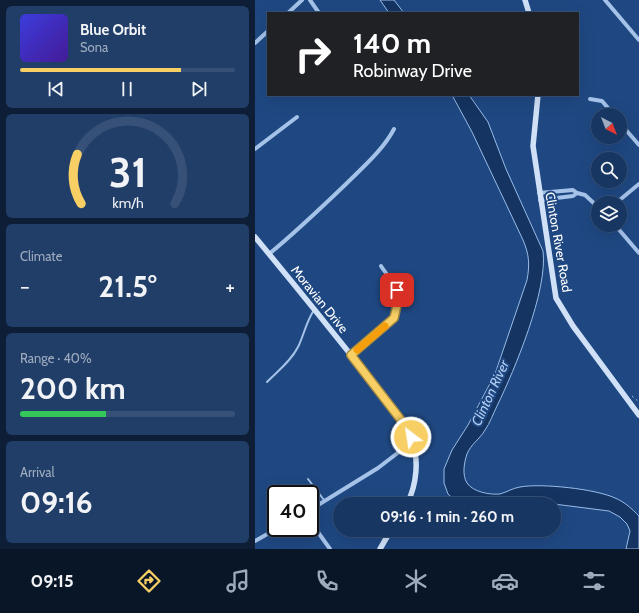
<!DOCTYPE html>
<meta charset="utf-8">
<style>
body{margin:0;font-family:Cabin,sans-serif;background:#203e68;color:#f1f3f6;height:100vh;display:flex;flex-direction:column;font-size:15px;white-space:nowrap}
*{box-sizing:border-box;margin:0}
p{font-size:13px;color:#9eabbe}
.icon{flex:none;width:22px;height:22px;fill:none;stroke:currentColor;stroke-width:2;stroke-linecap:round;stroke-linejoin:round}
.map{position:relative;flex:1;overflow:hidden}
.side{display:flex;flex-direction:column;gap:6px;padding:6px;background:#0d1e36;width:255px}
.side>*{flex:none}
.top-card{position:absolute;left:12px;top:12px;width:312px;height:84px;border-radius:0px;box-shadow:0 4px 16px #0002,0 0 0 1px #365077;background:#202124;color:#fff;overflow:hidden}
.needle{width:26px;rotate:138deg}
.buttons{position:absolute;left:336px;top:108px;display:grid;gap:8px}
.buttons a{display:grid;place-items:center;width:36px;height:36px;border-radius:50%;background:#173662;box-shadow:0 4px 16px #0002,0 0 0 1px #365077;font-size:20px}
.speed{position:absolute;left:12px;top:485px;display:flex;gap:8px;font-size:20px;font-weight:700;text-align:center}
.speed>*{display:grid;place-content:center;width:52px;height:52px;border-radius:50%;background:#173662;box-shadow:0 4px 16px #0002,0 0 0 1px #365077;line-height:1}
.speed .limit{border:2px solid #111;border-radius:6px;background:#fff;color:#111}
.pin{position:absolute;display:grid;place-items:center;width:34px;height:34px;color:#fff;margin:-17px;border-radius:8px;box-shadow:0 2px 6px #0006}
.me{position:absolute;width:44px;margin:-22px;rotate:329deg;stroke-linejoin:round;filter:drop-shadow(0 0 3px #0008)}
.turn{display:flex;align-items:center;gap:14px;height:84px;padding:0 20px;font-size:18px}
.turn .icon{width:52px;height:52px;stroke-width:2.5}
.turn b{display:block;font-size:28px;line-height:34px}
.big{font-size:30px;font-weight:700;line-height:1.1}
.side .tile{flex:1;display:flex;flex-direction:column;justify-content:center;gap:6px;min-width:0;padding:0 14px;border-radius:6px;background:#203e68}
.side .dial{align-items:center;gap:0}
.dial svg{height:104px;overflow:visible;fill:none;stroke:#365077;stroke-width:7;stroke-linecap:round;text-anchor:middle}
.dial text{fill:#f1f3f6;stroke:none}
.song{display:flex;align-items:center;gap:12px}
.cover{width:48px;height:48px;border-radius:6px;background:linear-gradient(135deg,hsl(240 70% 55%),hsl(260 70% 35%))}
.played{height:4px;border-radius:2px;background:linear-gradient(90deg,#f7cf64 75%,#365077 75%)}
.keys{display:flex;justify-content:space-around;direction:ltr}
.heat{display:flex;justify-content:space-between;align-items:center;font-size:22px;direction:ltr}
.charge{height:6px;border-radius:3px;background:linear-gradient(90deg,#34c759 40%,#365077 0)}
.trip{position:absolute;left:78px;top:497px;width:228px;height:40px;border-radius:20px;background:#173662;box-shadow:0 4px 16px #0002,0 0 0 1px #365077;font-weight:700;line-height:40px;text-align:center}
.tab-bar{display:flex;height:64px;justify-content:space-around;align-items:center;background:#091627;color:#9eabbe}
.tab-bar .icon{width:28px;height:28px}
.tab-bar .selected{color:#f7cf64}
.tab-bar b{font-size:18px;color:#f1f3f6}
main{display:flex;flex:1;min-height:0}
.map>svg:first-child{display:block}
.water{fill:#153461;stroke:#98bdea}
.lines{fill:none;stroke-linecap:round;stroke-linejoin:round}
.path{stroke:#a5c2e9;stroke-width:1;stroke-dasharray:2 3;stroke-linecap:butt}
.lane{stroke:#a5c2e9;stroke-width:2}
.street{stroke:#a5c2e9;stroke-width:4}
.secondary{stroke:#cfe0f7;stroke-width:5.5}
.route-casing{stroke:#a18741;stroke-width:10}
.route{stroke:#f7cf64;stroke-width:7}
.slow{stroke:#f59e0b;stroke-width:7}
.labels{text-anchor:middle;stroke-width:4;stroke-linejoin:round;paint-order:stroke}
.street-label{font-size:13px;fill:#fff;stroke:#1f4882}
.water-label{font-size:14px;font-style:italic;fill:#b0ccf1;stroke:#1f4882}
</style>
<main>
<section class="side">
<div class="tile">
<div class="song"><i class="cover"></i><div><b>Blue Orbit</b><p>Sona</p></div></div>
<div class="played"></div>
<div class="keys"><svg class="icon" aria-label="previous" viewBox="0 0 24 24"><path d="M18 5L8 12l10 7zM5 5v14"/></svg><svg class="icon" aria-label="pause" viewBox="0 0 24 24"><path d="M8 5v14M16 5v14"/></svg><svg class="icon" aria-label="next" viewBox="0 0 24 24"><path d="M6 5l10 7-10 7zM19 5v14"/></svg></div>
</div>
<div class="tile dial"><svg viewBox="0 0 100 80">
<path d="M14 69A42 42 0 1 1 86 69"/>
<path d="M14 69A42 42 0 0 1 11 31" stroke="#f7cf64"/>
<text x="50" y="56" font-size="32" font-weight="700">31</text>
<text x="50" y="72" font-size="11">km/h</text>
</svg></div>
<div class="tile"><p>Climate</p>
<div class="heat"><a>−</a><b class="big">21.5°</b><a>+</a></div>
</div>
<div class="tile"><p>Range · 40%</p><b class="big">200 km</b><div class="charge"></div></div>
<div class="tile"><p>Arrival</p><b class="big">09:16</b></div>
</section>
<div class="map">
<svg width="384" height="549" viewBox="0 0 384 549">
<rect width="100%" height="100%" fill="#1f4882"/>
<!-- water -->
<g class="water">
<path d="M125,0H139L149,13H134Z"/>
<path d="M197,95H214L233,122L251,169L288,251C293,290 260,369 242,406C238,414 235,423 230,430C225,439 216,444 212,454C209,463 207,475 212,483C218,492 235,495 245,494C252,492 258,488 265,487C286,483 341,489 360,498C370,502 377,509 384,516V549H371L375,531L372,524L365,517L354,511L299,504H204L193,494L189,483V469L197,450L213,425L240,374L272,280C275,264 274,254 268,240L217,132Z"/>
</g>
<g class="lines">
<!-- path -->
<path class="path" d="M377,396L384,402"/>
<!-- lane -->
<g class="lane">
<path d="M12,382C23,371 36,361 43,347C49,335 51,322 59,310"/>
<path d="M53,479L69,500"/>
</g>
<!-- street -->
<g class="street">
<path d="M55,0L64,13"/>
<path d="M350,0L384,40"/>
<path d="M33,13L47,0"/>
<path d="M0,43L13,31"/>
<path d="M335,99L347,101L359,115"/>
<path d="M365,123L384,145"/>
<path d="M0,149L42,117"/>
<path d="M284,193L318,190L322,193L318,196L285,200"/>
<path d="M322,193L330,195L343,207"/>
<path d="M361,203L384,184"/>
<path d="M360,225L384,253"/>
<path d="M14,254C41,232 66,208 91,184C108,167 128,150 139,129"/>
<path d="M96,355C114,339 151,320 142,290C139,282 131,274 126,266"/>
<path d="M55,510L123,468L157,442"/>
<path d="M55,521L75,549"/>
<path d="M0,541L23,528"/>
</g>
<!-- secondary -->
<g class="secondary">
<path d="M270,0L274,13"/>
<path d="M283,95L278,146L301,298L318,326L384,415"/>
<path d="M0,237C39,284 77,331 115,379C129,398 149,417 157,439C164,460 162,484 152,504"/>
<path d="M125,549L136,530"/>
</g>
</g>
<g class="lines">
<!-- route casing -->
<g class="route-casing">
<path id="route" d="M142,290L143,301L139,318L96,355L146,420L156,437"/>
</g>
<!-- route -->
<use href="#route" class="route"/>
<!-- slow -->
<path class="slow" d="M102,350L130,326"/>
</g>
<g class="labels">
<!-- street labels -->
<g class="street-label">
<text transform="translate(304 242) rotate(80)" y="5">Clinton River Road</text>
<text transform="translate(65 299) rotate(51)" y="5">Moravian Drive</text>
</g>
<!-- water labels -->
<g class="water-label">
<text transform="translate(235 393) rotate(-65)" y="5">Clinton River</text>
</g>
</g>
</svg>
<div class="buttons">
<a><svg class="needle" viewBox="-14 -14 28 28"><path d="M0-13l5 13h-10z" fill="#e53935"/><path d="M0 13l5-13h-10z" fill="#9eabbe"/></svg></a>
<a><svg class="icon" aria-label="search" viewBox="0 0 24 24"><circle cx="10" cy="10" r="6"/><path d="M15 15l6 6"/></svg></a>
<a><svg class="icon" aria-label="layers" viewBox="0 0 24 24"><path d="M12 4l9 5-9 5-9-5zM3 14l9 5 9-5"/></svg></a>
</div>
<div class="speed"><div class="limit">40</div></div>
<div class="pin" style="left:142px;top:290px;background:#d93025"><svg class="icon" aria-label="arrive" viewBox="0 0 24 24"><path d="M6 21V4h12l-3 4 3 4H6"/></svg></div>
<svg class="me" style="left:156px;top:437px" viewBox="-20 -20 40 40"><circle r="17" fill="#f7cf64" stroke="#fff" stroke-width="3"/><path d="M0-11L8 9 0 5-8 9z" fill="#fff"/></svg>
<div class="trip">09:16 · 1 min · 260 m</div>
<div class="top-card">
<div class="turn"><svg class="icon" aria-label="right" viewBox="0 0 24 24"><path d="M7 20v-9h11M14 6l5 5-5 5"/></svg><div><b>140 m</b>Robinway Drive</div></div>
</div>
</div>
</main>
<nav class="tab-bar">
<b>09:15</b>
<svg class="icon selected" aria-label="directions" viewBox="0 0 24 24"><path d="M12 3l9 9-9 9-9-9zM9 14v-3h6M13 9l2 2-2 2"/></svg>
<svg class="icon" aria-label="music" viewBox="0 0 24 24"><path d="M9 18V5l10-2v13"/><circle cx="6" cy="18" r="3"/><circle cx="16" cy="16" r="3"/></svg>
<svg class="icon" aria-label="phone" viewBox="0 0 24 24"><path d="M5 4h4l2 5-3 2q2 4 5 5l2-3 5 2v4C11 20 4 13 5 4z"/></svg>
<svg class="icon" aria-label="climate" viewBox="0 0 24 24"><path d="M12 3v18M4 7l16 10M4 17L20 7"/></svg>
<svg class="icon" aria-label="car" viewBox="0 0 24 24"><path d="M5 17H2v-5l4-1 3-4h7l3 4 3 1v5h-3M9 17h6M6 11h13"/><circle cx="7" cy="17" r="2"/><circle cx="17" cy="17" r="2"/></svg>
<svg class="icon" aria-label="filters" viewBox="0 0 24 24"><path d="M4 7h16M4 17h16"/><circle cx="9" cy="7" r="2"/><circle cx="15" cy="17" r="2"/></svg>
</nav>
